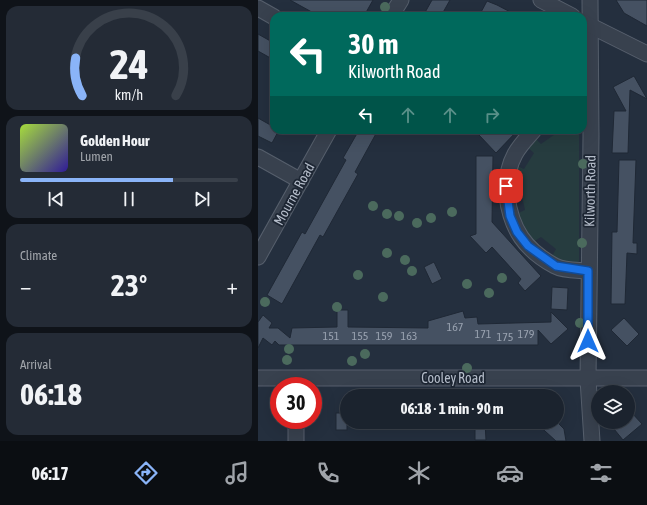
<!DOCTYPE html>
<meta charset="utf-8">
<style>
body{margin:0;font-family:"Asap Condensed",sans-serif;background:#242b36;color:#f1f3f6;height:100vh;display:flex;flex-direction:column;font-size:15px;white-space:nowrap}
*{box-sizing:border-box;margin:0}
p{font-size:13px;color:#a0a4aa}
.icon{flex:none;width:22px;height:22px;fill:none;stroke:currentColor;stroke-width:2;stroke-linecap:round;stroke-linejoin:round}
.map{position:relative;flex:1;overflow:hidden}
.details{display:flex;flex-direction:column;gap:6px;padding:6px;background:#0f1319;width:258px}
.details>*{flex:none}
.guide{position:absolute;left:12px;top:12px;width:317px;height:122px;border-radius:12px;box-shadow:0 4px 16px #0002,0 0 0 1px #39404a;background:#00695c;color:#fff;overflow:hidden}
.tools{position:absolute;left:333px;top:385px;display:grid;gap:8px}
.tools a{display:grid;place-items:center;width:44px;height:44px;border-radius:50%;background:#1b232e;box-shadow:0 4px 16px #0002,0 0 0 1px #39404a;font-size:20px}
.speed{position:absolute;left:12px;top:377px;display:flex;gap:8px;font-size:20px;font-weight:700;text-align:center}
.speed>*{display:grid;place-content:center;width:52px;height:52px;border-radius:50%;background:#1b232e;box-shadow:0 4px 16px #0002,0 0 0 1px #39404a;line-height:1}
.speed .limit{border:6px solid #d22;background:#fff;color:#111}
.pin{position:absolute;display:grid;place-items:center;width:34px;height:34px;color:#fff;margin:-17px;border-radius:8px;box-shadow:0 2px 6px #0006}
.me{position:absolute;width:44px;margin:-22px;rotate:0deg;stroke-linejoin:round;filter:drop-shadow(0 0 3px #0008)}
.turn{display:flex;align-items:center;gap:14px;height:84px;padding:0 12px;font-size:18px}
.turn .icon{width:52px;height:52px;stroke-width:2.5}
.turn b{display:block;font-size:28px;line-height:34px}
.lanes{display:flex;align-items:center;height:38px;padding:0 12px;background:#0003;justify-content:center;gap:20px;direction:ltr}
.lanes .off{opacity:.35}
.big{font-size:30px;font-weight:700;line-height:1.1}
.details .card{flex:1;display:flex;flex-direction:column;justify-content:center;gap:6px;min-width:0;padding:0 14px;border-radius:12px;background:#242b36}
.details .dial{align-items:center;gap:0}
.dial svg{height:104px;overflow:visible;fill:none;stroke:#39404a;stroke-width:7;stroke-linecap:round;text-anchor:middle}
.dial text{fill:#f1f3f6;stroke:none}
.song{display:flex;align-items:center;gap:12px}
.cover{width:48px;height:48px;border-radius:6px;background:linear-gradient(135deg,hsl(80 70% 55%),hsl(250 70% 35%))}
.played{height:4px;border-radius:2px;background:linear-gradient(90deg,#8ab4f8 70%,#39404a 70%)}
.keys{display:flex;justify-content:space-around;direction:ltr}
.heat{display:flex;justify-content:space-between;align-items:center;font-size:22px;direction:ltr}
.trip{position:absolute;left:82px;top:389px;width:224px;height:40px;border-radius:20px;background:#1b232e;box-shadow:0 4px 16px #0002,0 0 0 1px #39404a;font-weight:700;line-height:40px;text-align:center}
.tab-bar{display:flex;height:64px;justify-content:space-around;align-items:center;background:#0b0e12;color:#a0a4aa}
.tab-bar .icon{width:28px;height:28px}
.tab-bar .current{color:#8ab4f8}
.tab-bar b{font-size:18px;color:#f1f3f6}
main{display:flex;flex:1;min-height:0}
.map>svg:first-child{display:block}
.green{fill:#263c3f}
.building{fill:#455162;stroke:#1f2835}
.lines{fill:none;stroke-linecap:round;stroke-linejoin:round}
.minor-casing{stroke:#565f6c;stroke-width:17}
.minor{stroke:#38414e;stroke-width:15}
.tree{fill:#4b6a5d}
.route-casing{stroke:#114b97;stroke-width:10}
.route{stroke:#1a73e8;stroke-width:7}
.labels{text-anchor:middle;stroke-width:3.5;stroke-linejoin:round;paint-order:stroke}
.number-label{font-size:12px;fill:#98a1af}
.street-label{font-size:14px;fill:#b4bcc9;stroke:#1d2633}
</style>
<main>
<section class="details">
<div class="card dial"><svg viewBox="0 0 100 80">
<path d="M14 69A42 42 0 1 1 86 69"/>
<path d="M14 69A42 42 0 0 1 9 40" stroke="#8ab4f8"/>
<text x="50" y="56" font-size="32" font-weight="700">24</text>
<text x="50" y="72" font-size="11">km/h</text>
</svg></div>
<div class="card">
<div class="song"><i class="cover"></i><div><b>Golden Hour</b><p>Lumen</p></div></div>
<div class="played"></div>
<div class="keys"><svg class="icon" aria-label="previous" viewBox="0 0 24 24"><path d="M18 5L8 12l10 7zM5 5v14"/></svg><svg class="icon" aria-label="pause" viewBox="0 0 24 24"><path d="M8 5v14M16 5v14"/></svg><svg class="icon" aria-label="next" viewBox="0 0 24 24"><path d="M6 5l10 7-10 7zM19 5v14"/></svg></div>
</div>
<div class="card"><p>Climate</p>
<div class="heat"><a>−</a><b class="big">23°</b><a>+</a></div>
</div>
<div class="card"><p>Arrival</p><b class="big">06:18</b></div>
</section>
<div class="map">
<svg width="389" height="441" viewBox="0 0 389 441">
<rect width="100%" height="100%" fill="#242f3e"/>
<!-- green -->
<path class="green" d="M303,130H321V261L315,267L293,258L298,249L283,237L275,242L265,231L258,214L267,210L263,192L255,191L254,184L262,182L264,175L256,172L259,166L266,169L276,153L268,146L276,137L283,144Z"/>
<!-- building -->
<g class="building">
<path d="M32,0H115L106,16H61Z"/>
<path d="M174,0H192L183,16H165Z"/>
<path d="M358,0H389V26L366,13Z"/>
<path d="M229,1L239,5L260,16H221Z"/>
<path d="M0,34L16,43V60L0,51Z"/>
<path d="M376,76L389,99L372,90L370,153H354L356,111H368L355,87Z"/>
<path d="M0,118L16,127V130H21L14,143L0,136Z"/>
<path d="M101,130H120L97,172L100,174L65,237L62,235L24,304L9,295L44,232L47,234L88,160L85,158Z"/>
<path d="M226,130H260L238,153L221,135Z"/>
<path d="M218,156H235L234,222L283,276L267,291L260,283L263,279L234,247L228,253L212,236L218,234Z"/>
<path d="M361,160H378L375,243H379V254L369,253L367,304H353L354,232H359Z"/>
<path d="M176,262L184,279L174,284L166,267Z"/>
<path d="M294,287L310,288L309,310L293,309Z"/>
<path d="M79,310H90V327L170,328V321L205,311L207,318L219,317L220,324L293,322V312L310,329L293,344L280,330V345H21L17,341L14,345L5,338L0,348V322L5,315L14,323L11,328H20L32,338L34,328L79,327Z"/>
<path d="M366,318L381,334L369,346L353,330Z"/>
<rect x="78" y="413" width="11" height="17"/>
<path d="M374,413L384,424L365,440L356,429L364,422H370V417Z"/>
<path d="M217,422H227L228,440H217Z"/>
<path d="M277,422H299L306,429L308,441H298Z"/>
</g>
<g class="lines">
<!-- minor casing -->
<g class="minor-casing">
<g id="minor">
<path d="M283,0L314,16"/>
<path d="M332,0L333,136L330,379L334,441"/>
<path d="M0,8L16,17"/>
<path d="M133,16L143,0"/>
<path d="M325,22L389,54"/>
<path d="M276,130C269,138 262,145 257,154C250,167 248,182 249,196C253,229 267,250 297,266C306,271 320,270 330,271"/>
<path d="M0,157L43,181"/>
<path d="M0,257L71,130"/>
<path d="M0,378H389"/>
<path d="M38,441V420"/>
</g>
</g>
<!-- minor -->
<use href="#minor" class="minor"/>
</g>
<!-- trees -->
<g class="tree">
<circle cx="127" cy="7" r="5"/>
<circle cx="325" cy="164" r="5"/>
<circle cx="115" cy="206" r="5"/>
<circle cx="194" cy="212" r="5"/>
<circle cx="129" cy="214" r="5"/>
<circle cx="141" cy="216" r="5"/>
<circle cx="173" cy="218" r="5"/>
<circle cx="159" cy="223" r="5"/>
<circle cx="324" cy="243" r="5"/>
<circle cx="129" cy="253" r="5"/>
<circle cx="147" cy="260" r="5"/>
<circle cx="154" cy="271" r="5"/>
<circle cx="100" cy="275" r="5"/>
<circle cx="244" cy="278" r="5"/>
<circle cx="209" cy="284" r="5"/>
<circle cx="231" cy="293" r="5"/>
<circle cx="125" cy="297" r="5"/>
<circle cx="7" cy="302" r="5"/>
<circle cx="79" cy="307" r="5"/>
<circle cx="322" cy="323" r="5"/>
<circle cx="31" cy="349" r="5"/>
<circle cx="107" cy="354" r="5"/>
<circle cx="29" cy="360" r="5"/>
<circle cx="94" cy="361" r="5"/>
<circle cx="209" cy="368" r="5"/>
</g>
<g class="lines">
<!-- route casing -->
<g class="route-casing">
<path id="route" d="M248,186L252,216L259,232L270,246L298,266L330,271V341"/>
</g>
<!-- route -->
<use href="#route" class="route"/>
</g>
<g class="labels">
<!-- number labels -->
<g class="number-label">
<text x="197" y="331">167</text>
<text x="225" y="338">171</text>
<text x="268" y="338">179</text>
<text x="73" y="340">151</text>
<text x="102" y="340">155</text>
<text x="126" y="340">159</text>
<text x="151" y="340">163</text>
<text x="247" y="341">175</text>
</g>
<!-- street labels -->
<g class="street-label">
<text transform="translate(332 191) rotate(-89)" y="5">Kilworth Road</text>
<text transform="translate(36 194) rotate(-61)" y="5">Mourne Road</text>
<text x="195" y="383">Cooley Road</text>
</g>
</g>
</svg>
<div class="tools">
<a><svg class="icon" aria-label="layers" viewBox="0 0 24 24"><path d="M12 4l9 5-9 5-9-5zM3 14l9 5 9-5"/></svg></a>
</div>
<div class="speed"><div class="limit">30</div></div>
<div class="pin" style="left:248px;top:186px;background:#d93025"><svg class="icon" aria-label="arrive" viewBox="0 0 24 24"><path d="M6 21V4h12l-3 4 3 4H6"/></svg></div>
<svg class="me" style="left:330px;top:341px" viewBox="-20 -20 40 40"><path d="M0-17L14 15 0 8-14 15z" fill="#1a73e8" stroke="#fff" stroke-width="4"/></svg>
<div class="trip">06:18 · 1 min · 90 m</div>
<div class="guide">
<div class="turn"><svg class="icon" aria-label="left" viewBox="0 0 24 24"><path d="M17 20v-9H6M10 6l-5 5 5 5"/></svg><div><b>30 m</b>Kilworth Road</div></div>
<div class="lanes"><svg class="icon" aria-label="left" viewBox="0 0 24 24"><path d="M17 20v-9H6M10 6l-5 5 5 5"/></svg><svg class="icon off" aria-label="ahead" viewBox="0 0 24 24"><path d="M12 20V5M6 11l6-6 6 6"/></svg><svg class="icon off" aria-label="ahead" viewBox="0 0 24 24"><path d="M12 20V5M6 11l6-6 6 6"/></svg><svg class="icon off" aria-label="right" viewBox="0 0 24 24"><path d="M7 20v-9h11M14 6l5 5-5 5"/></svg></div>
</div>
</div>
</main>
<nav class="tab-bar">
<b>06:17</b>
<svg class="icon current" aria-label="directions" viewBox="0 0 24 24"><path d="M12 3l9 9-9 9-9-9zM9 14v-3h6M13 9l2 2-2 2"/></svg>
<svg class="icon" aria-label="music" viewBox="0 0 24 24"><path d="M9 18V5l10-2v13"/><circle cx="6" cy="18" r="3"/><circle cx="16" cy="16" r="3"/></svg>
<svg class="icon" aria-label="phone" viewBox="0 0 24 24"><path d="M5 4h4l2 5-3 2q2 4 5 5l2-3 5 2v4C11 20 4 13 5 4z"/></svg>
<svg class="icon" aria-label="climate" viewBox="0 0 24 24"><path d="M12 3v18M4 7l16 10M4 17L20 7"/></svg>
<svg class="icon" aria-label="car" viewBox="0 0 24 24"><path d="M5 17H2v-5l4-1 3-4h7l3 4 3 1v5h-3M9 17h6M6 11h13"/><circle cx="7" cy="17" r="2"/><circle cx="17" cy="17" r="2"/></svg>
<svg class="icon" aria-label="filters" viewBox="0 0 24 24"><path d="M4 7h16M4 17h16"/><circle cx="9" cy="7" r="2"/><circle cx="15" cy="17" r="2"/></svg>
</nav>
